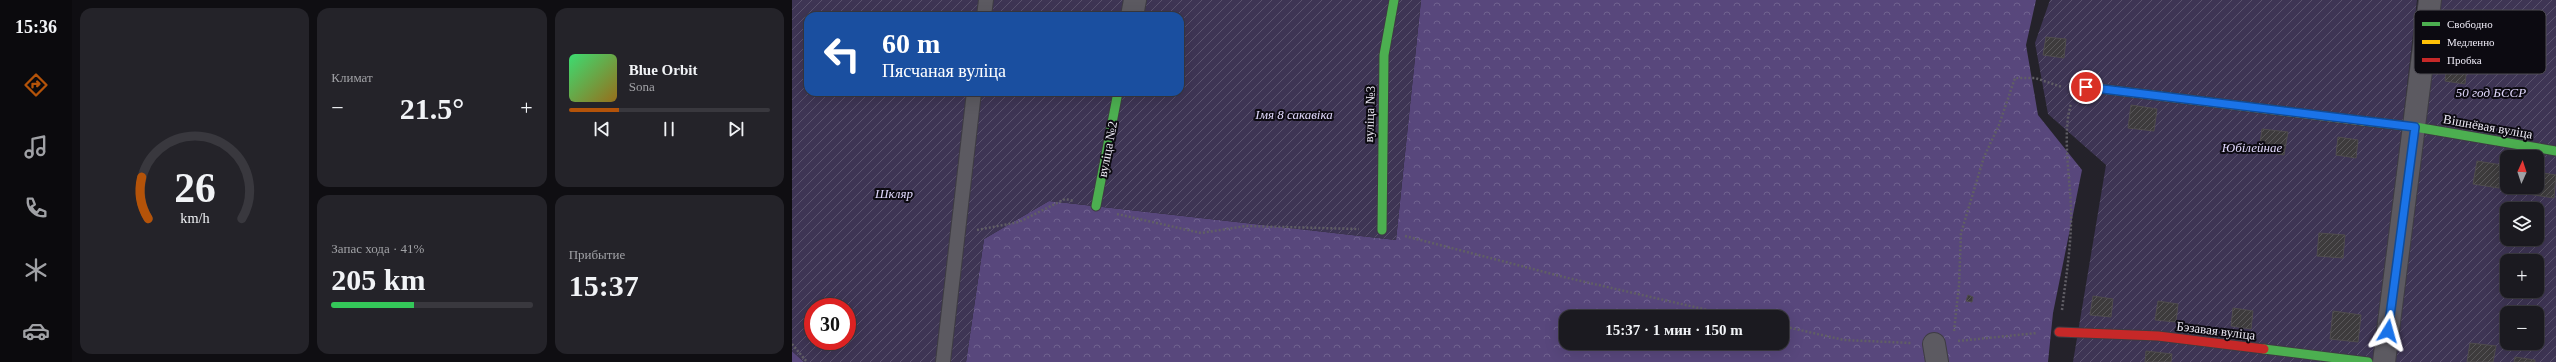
<!DOCTYPE html>
<html lang="ru">
<meta charset="utf-8">
<style>
body{margin:0;font-family:Georgia,serif;background:#242329;color:#f1f3f6;height:100vh;display:flex;flex-direction:column;font-size:15px;white-space:nowrap}
*{box-sizing:border-box;margin:0}
p{font-size:13px;color:#a0a1a5}
.icon{flex:none;width:22px;height:22px;fill:none;stroke:currentColor;stroke-width:2;stroke-linecap:round;stroke-linejoin:round}
.map{position:relative;flex:1;overflow:hidden}
.side{display:flex;flex-direction:column;gap:8px;padding:8px;background:#0f0e12;width:720px}
.side>*{flex:none}
.hud{position:absolute;left:12px;top:12px;width:380px;height:84px;border-radius:12px;box-shadow:0 4px 16px #0002,0 0 0 1px #39383e;background:#1a4fa0;color:#fff;overflow:hidden}
.needle{width:26px;rotate:3deg}
.controls{position:absolute;left:1708px;top:150px;display:grid;gap:8px}
.controls a{display:grid;place-items:center;width:44px;height:44px;border-radius:8px;background:#1b1a20;box-shadow:0 4px 16px #0002,0 0 0 1px #39383e;font-size:20px}
.speed{position:absolute;left:12px;top:298px;display:flex;gap:8px;font-size:20px;font-weight:700;text-align:center}
.speed>*{display:grid;place-content:center;width:52px;height:52px;border-radius:50%;background:#1b1a20;box-shadow:0 4px 16px #0002,0 0 0 1px #39383e;line-height:1}
.speed .limit{border:6px solid #d22;background:#fff;color:#111}
.pin{position:absolute;display:grid;place-items:center;width:34px;height:34px;color:#fff;margin:-17px;border:2px solid #fff;border-radius:50%;box-shadow:0 1px 4px #0007}
.me{position:absolute;width:44px;margin:-22px;rotate:8deg;stroke-linejoin:round;filter:drop-shadow(0 0 3px #0008)}
.turn{display:flex;align-items:center;gap:14px;height:84px;padding:0 12px;font-size:18px}
.turn .icon{width:52px;height:52px;stroke-width:2.5}
.turn b{display:block;font-size:28px;line-height:34px}
.big{font-size:30px;font-weight:600;line-height:1.1}
.side .widget{flex:1;display:flex;flex-direction:column;justify-content:center;gap:6px;min-width:0;padding:0 14px;border-radius:12px;background:#242329}
.side .dial{align-items:center;gap:0}
.dial svg{height:104px;overflow:visible;fill:none;stroke:#39383e;stroke-width:7;stroke-linecap:round;text-anchor:middle}
.dial text{fill:#f1f3f6;stroke:none}
.song{display:flex;align-items:center;gap:12px}
.cover{width:48px;height:48px;border-radius:6px;background:linear-gradient(135deg,hsl(140 70% 55%),hsl(40 70% 35%))}
.played{height:4px;border-radius:2px;background:linear-gradient(90deg,#b45309 25%,#39383e 25%)}
.keys{display:flex;justify-content:space-around;direction:ltr}
.heat{display:flex;justify-content:space-between;align-items:center;font-size:22px;direction:ltr}
.charge{height:6px;border-radius:3px;background:linear-gradient(90deg,#34c759 41%,#39383e 0)}
.side .tiles{flex:1;display:grid;gap:8px;grid-template-columns:repeat(3,1fr)}
.widget:first-child{grid-row:span 2}
.trip{position:absolute;left:767px;top:310px;width:230px;height:40px;border-radius:12px;background:#1b1a20;box-shadow:0 4px 16px #0002,0 0 0 1px #39383e;font-weight:600;line-height:40px;text-align:center}
main{display:flex;flex:1;min-height:0}
.tab-bar{display:flex;flex-direction:column;width:72px;justify-content:space-around;align-items:center;background:#0b0a0d;color:#a0a1a5}
.tab-bar .icon{width:28px;height:28px}
.tab-bar .active{color:#b45309}
.tab-bar b{font-size:18px;color:#f1f3f6}
.map>svg:first-child{display:block}
.forest{fill:url(#forest-crowns);fill-rule:evenodd}
.garden{fill:url(#garden-furrows);fill-rule:evenodd}
.building{fill:url(#building-hatch);stroke:#504d4e}
.lines{fill:none;stroke-linecap:round;stroke-linejoin:round}
.lane-casing{stroke:#3e3c43;stroke-width:16}
.street-casing{stroke:#3e3c43;stroke-width:24}
.fast-casing{stroke:#3e3c43;stroke-width:11}
.slow-casing{stroke:#3e3c43;stroke-width:11}
.jam-casing{stroke:#3e3c43;stroke-width:11}
.path{stroke:#605e65;stroke-width:2.5;stroke-dasharray:2 2;stroke-linecap:butt}
.lane{stroke:#5c5a61;stroke-width:14}
.street{stroke:#5c5a61;stroke-width:22}
.fast{stroke:#4caf50;stroke-width:9}
.slow{stroke:#ffc107;stroke-width:9}
.jam{stroke:#c62828;stroke-width:9}
.route-casing{stroke:#114b97;stroke-width:10}
.route{stroke:#1a73e8;stroke-width:7}
.labels{text-anchor:middle;stroke-width:4;stroke-linejoin:round;paint-order:stroke}
.park-label{font-size:13px;font-style:italic;fill:#e1d8fd;stroke:#0c0a11}
.street-label{font-size:13px;fill:#ebe8f3;stroke:#0c0a11}
.key{fill:#0c0a11;stroke:#4f4d55;stroke-width:1}
.key-label{font-size:11px;fill:#ebe8f3}
</style>
<main>
<nav class="tab-bar">
<b>15:36</b>
<svg class="icon active" aria-label="directions" viewBox="0 0 24 24"><path d="M12 3l9 9-9 9-9-9zM9 14v-3h6M13 9l2 2-2 2"/></svg>
<svg class="icon" aria-label="music" viewBox="0 0 24 24"><path d="M9 18V5l10-2v13"/><circle cx="6" cy="18" r="3"/><circle cx="16" cy="16" r="3"/></svg>
<svg class="icon" aria-label="phone" viewBox="0 0 24 24"><path d="M5 4h4l2 5-3 2q2 4 5 5l2-3 5 2v4C11 20 4 13 5 4z"/></svg>
<svg class="icon" aria-label="climate" viewBox="0 0 24 24"><path d="M12 3v18M4 7l16 10M4 17L20 7"/></svg>
<svg class="icon" aria-label="car" viewBox="0 0 24 24"><path d="M5 17H2v-5l4-1 3-4h7l3 4 3 1v5h-3M9 17h6M6 11h13"/><circle cx="7" cy="17" r="2"/><circle cx="17" cy="17" r="2"/></svg>
</nav>
<section class="side">
<div class="tiles">
<div class="widget dial"><svg viewBox="0 0 100 80">
<path d="M14 69A42 42 0 1 1 86 69"/>
<path d="M14 69A42 42 0 0 1 9 37" stroke="#b45309"/>
<text x="50" y="56" font-size="32" font-weight="700">26</text>
<text x="50" y="72" font-size="11">km/h</text>
</svg></div>
<div class="widget"><p>Климат</p>
<div class="heat"><a>−</a><b class="big">21.5°</b><a>+</a></div>
</div>
<div class="widget">
<div class="song"><i class="cover"></i><div><b>Blue Orbit</b><p>Sona</p></div></div>
<div class="played"></div>
<div class="keys"><svg class="icon" aria-label="previous" viewBox="0 0 24 24"><path d="M18 5L8 12l10 7zM5 5v14"/></svg><svg class="icon" aria-label="pause" viewBox="0 0 24 24"><path d="M8 5v14M16 5v14"/></svg><svg class="icon" aria-label="next" viewBox="0 0 24 24"><path d="M6 5l10 7-10 7zM19 5v14"/></svg></div>
</div>
<div class="widget"><p>Запас хода · 41%</p><b class="big">205 km</b><div class="charge"></div></div>
<div class="widget"><p>Прибытие</p><b class="big">15:37</b></div>
</div>
</section>
<div class="map">
<svg width="1764" height="362" viewBox="0 0 1764 362">
<defs>
<pattern id="forest-crowns" width="20" height="18" patternUnits="userSpaceOnUse"><rect width="20" height="18" fill="#58477c"/><path d="M2 6a3 3 0 1 1 6 0M12 15a3 3 0 1 1 6 0" fill="none" stroke="#70628f"/></pattern>
<pattern id="garden-furrows" width="10" height="10" patternUnits="userSpaceOnUse"><rect width="10" height="10" fill="#3e3554"/><path d="M-1 1l2-2M0 10L10 0M9 11l2-2" fill="none" stroke="#5a526d"/></pattern>
<pattern id="building-hatch" width="6" height="6" patternUnits="userSpaceOnUse"><rect width="6" height="6" fill="#3d3b3c"/><path d="M-1 1l2-2M0 6l6-6M5 7l2-2" fill="none" stroke="#595759"/></pattern>
</defs>
<rect width="100%" height="100%" fill="#24222a"/>
<!-- forest -->
<g class="forest">
<path d="M629,0H1244L1234,45L1246,115L1290,170L1261,313L1256,362H174L192,239L257,201L604,240ZM774,317H990V343H774Z"/>
<path d="M0,351L12,362H0Z"/>
</g>
<!-- garden -->
<g class="garden">
<path d="M0,0H629L604,240L257,201L192,239L174,362H12L0,351ZM16,16H388V92H16ZM21,307H55V341H21Z"/>
<path d="M1258,0H1625L1583,362H1281L1314,165L1256,114L1243,43Z"/>
<path d="M1643,0H1764V362H1603ZM1715,157H1745V187H1715ZM1715,209H1745V239H1715ZM1715,261H1745V291H1715ZM1715,313H1745V343H1715Z"/>
</g>
<!-- building -->
<g class="building">
<path d="M1254,37L1274,39L1272,58L1251,55Z"/>
<path d="M1655,63L1675,66L1673,84L1653,81Z"/>
<path d="M1339,105L1365,109L1362,131L1336,128Z"/>
<path d="M1470,129L1496,132L1492,155L1467,151Z"/>
<path d="M1546,137L1566,140L1564,158L1544,155Z"/>
<path d="M1685,161L1710,165L1707,188L1681,184Z"/>
<path d="M1745,172L1764,175L1762,198L1736,194L1737,187H1745Z"/>
<path d="M1527,233L1553,235L1551,258L1525,256Z"/>
<path d="M1176,295L1181,297L1180,302L1174,301Z"/>
<path d="M1301,296L1321,299L1319,317L1298,315Z"/>
<path d="M1366,301L1386,304L1384,322L1363,320Z"/>
<path d="M1441,308L1461,311L1459,329L1439,326Z"/>
<path d="M1541,311L1569,315L1566,342L1538,339Z"/>
<path d="M1678,343L1704,346L1701,362H1675Z"/>
<path d="M1354,351L1380,354L1379,362H1353Z"/>
<path d="M1723,357L1743,360V362H1722Z"/>
</g>
<g class="lines">
<!-- lane casing -->
<g class="lane-casing">
<g id="lane">
<path d="M192,16L194,0"/>
<path d="M151,362L182,92"/>
</g>
</g>
<!-- street casing -->
<g class="street-casing">
<g id="street">
<path d="M340,16L343,0"/>
<path d="M1142,344L1145,362"/>
<path d="M1592,362L1638,0"/>
</g>
</g>
<!-- fast casing -->
<g class="fast-casing">
<g id="fast">
<path d="M1571,121L1623,127L1764,151"/>
<path d="M304,206L326,92"/>
<path d="M590,230L592,55L602,0"/>
<path d="M1472,349L1576,362"/>
</g>
</g>
<!-- slow casing -->
<g class="slow-casing">
<path id="slow" d="M1294,87L1571,121"/>
</g>
<!-- jam casing -->
<g class="jam-casing">
<path id="jam" d="M1267,332L1366,336L1472,349"/>
</g>
<!-- path -->
<g class="path">
<path d="M325,214L409,233L454,226L567,229"/>
<path d="M185,230L227,222L273,199L282,201"/>
<path d="M613,236L776,278L946,317"/>
<path d="M1270,310C1274,276 1280,242 1279,208C1278,178 1270,132 1279,104"/>
<path d="M990,326L1052,340L1119,343"/>
<path d="M1162,331L1167,285L1169,233L1192,157L1207,125L1223,78H1243L1270,87"/>
<path d="M1166,341L1245,333"/>
<path d="M0,344L15,362"/>
</g>
<!-- lane -->
<use href="#lane" class="lane"/>
<!-- street -->
<use href="#street" class="street"/>
<!-- fast -->
<use href="#fast" class="fast"/>
<!-- slow -->
<use href="#slow" class="slow"/>
<!-- jam -->
<use href="#jam" class="jam"/>
</g>
<g class="lines">
<!-- route casing -->
<g class="route-casing">
<path id="route" d="M1294,87L1623,127L1596,331"/>
</g>
<!-- route -->
<use href="#route" class="route"/>
</g>
<g class="labels">
<!-- park labels -->
<g class="park-label">
<text x="1699" y="97">50 год БССР</text>
<text x="502" y="119">Імя 8 сакавіка</text>
<text x="1460" y="152">Юбілейнае</text>
<text x="102" y="198">Шкляр</text>
</g>
<!-- street labels -->
<g class="street-label">
<text transform="translate(577 114) rotate(-88)" y="5">вуліца №3</text>
<text transform="translate(1696 126) rotate(10)" y="5">Вішнёвая вуліца</text>
<text transform="translate(315 149) rotate(-79)" y="5">вуліца №2</text>
<text transform="translate(1424 330) rotate(7)" y="5">Бэзавая вуліца</text>
</g>
</g>
<!-- legend -->
<rect x="1622" y="10" width="132" height="64" rx="6" class="key"/>
<rect x="1630" y="22" width="18" height="4" fill="#4caf50"/>
<rect x="1630" y="40" width="18" height="4" fill="#ffc107"/>
<rect x="1630" y="58" width="18" height="4" fill="#c62828"/>
<g class="key-label">
<text x="1655" y="28">Свободно</text>
<text x="1655" y="46">Медленно</text>
<text x="1655" y="64">Пробка</text>
</g>
</svg>
<div class="controls">
<a><svg class="needle" viewBox="-14 -14 28 28"><path d="M0-13l5 13h-10z" fill="#e53935"/><path d="M0 13l5-13h-10z" fill="#a0a1a5"/></svg></a>
<a><svg class="icon" aria-label="layers" viewBox="0 0 24 24"><path d="M12 4l9 5-9 5-9-5zM3 14l9 5 9-5"/></svg></a>
<a>+</a>
<a>−</a>
</div>
<div class="speed"><div class="limit">30</div></div>
<div class="pin" style="left:1294px;top:87px;background:#d93025"><svg class="icon" aria-label="arrive" viewBox="0 0 24 24"><path d="M6 21V4h12l-3 4 3 4H6"/></svg></div>
<svg class="me" style="left:1596px;top:331px" viewBox="-20 -20 40 40"><path d="M0-17L14 15 0 8-14 15z" fill="#1a73e8" stroke="#fff" stroke-width="4"/></svg>
<div class="trip">15:37 · 1 мин · 150 m</div>
<div class="hud">
<div class="turn"><svg class="icon" aria-label="left" viewBox="0 0 24 24"><path d="M17 20v-9H6M10 6l-5 5 5 5"/></svg><div><b>60 m</b>Пясчаная вуліца</div></div>
</div>
</div>
</main>
